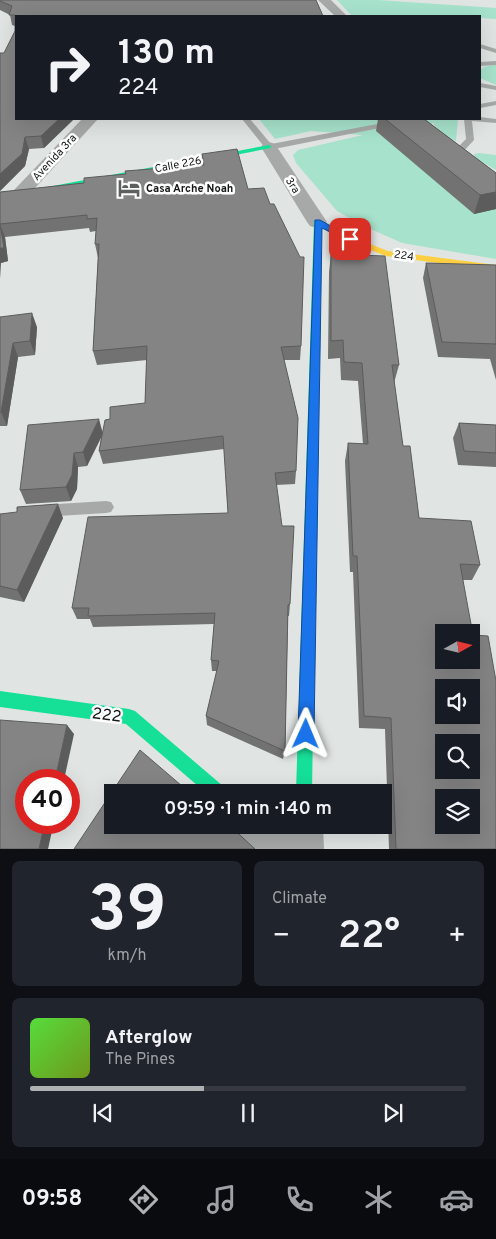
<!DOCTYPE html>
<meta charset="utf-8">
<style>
body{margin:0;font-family:Overpass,sans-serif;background:#20242c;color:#f1f3f6;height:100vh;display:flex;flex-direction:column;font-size:19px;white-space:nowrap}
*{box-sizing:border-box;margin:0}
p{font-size:16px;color:#9ea1a6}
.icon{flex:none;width:28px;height:28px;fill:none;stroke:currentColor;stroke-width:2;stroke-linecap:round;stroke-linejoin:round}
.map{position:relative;height:849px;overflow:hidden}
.side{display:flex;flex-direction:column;gap:12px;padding:12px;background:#0d0f14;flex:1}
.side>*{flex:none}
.banner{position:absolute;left:15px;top:15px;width:466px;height:105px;border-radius:0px;box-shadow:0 5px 20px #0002;background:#171b24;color:#f1f3f6;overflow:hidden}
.needle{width:32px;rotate:82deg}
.controls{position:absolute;left:435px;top:624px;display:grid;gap:10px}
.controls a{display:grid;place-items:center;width:45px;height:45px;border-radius:0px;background:#171b24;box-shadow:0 5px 20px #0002;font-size:25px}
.speed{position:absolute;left:15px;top:769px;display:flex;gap:10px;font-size:25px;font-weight:700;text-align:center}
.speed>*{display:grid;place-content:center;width:65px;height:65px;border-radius:50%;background:#171b24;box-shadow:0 5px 20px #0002;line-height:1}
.speed .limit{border:8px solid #d22;background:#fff;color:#111}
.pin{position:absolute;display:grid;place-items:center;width:42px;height:42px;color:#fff;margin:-21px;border-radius:10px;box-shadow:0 2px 8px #0006}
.me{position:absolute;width:55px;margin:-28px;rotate:1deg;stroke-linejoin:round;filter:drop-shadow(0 0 4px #0008)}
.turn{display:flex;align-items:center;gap:18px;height:105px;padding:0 20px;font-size:22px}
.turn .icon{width:65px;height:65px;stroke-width:2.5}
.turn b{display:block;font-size:35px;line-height:42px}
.big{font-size:38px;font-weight:600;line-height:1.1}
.side .tile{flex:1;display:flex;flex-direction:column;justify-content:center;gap:8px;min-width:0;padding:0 18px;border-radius:8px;background:#20242c}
.side .dial{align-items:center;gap:0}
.dial b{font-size:65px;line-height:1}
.song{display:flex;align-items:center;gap:15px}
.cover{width:60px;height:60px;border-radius:8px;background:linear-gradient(135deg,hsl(110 70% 55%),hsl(80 70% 35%))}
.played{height:5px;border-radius:2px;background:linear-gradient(90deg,#aeb1b2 40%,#363941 40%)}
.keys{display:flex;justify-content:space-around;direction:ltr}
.heat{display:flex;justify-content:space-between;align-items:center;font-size:28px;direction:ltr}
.side .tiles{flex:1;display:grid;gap:12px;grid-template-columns:1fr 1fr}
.tile:last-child{grid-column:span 2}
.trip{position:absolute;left:104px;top:784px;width:288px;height:50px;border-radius:0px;background:#171b24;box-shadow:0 5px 20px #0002;font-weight:600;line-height:50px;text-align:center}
.tabs{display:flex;height:80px;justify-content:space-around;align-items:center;background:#090b0e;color:#9ea1a6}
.tabs .icon{width:35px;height:35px}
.tabs .active{color:#aeb1b2}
.tabs b{font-size:22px;color:#f1f3f6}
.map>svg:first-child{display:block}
.green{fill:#a6e2cc}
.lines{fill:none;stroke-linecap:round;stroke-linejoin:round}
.lane{fill:#a7a9a8;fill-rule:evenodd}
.street{fill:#a7a9a8;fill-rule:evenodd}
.fast{fill:#16e098;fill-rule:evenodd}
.slow{fill:#ffcf43;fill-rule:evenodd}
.wall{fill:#717271}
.shaded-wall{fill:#5c5c5c}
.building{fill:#838483;stroke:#5c5c5c;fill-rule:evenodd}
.route{fill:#1a73e8;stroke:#114b97}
.labels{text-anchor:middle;stroke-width:5;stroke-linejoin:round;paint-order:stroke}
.far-street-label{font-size:11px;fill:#161817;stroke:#fff}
.far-poi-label{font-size:11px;font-weight:bold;fill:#161817;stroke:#fff;text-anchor:start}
.near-street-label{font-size:16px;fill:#161817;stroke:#fff}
</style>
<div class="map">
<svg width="496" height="849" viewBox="0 0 496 849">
<rect width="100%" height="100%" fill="#e0e5e3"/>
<!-- green -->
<g class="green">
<path d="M337,0H378L496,8V19L480,18V16H352Z"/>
<path d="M496,64V85L480,78V70L484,67Z"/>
<path d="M259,119H458L456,141L445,136L434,125V123L421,128L496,191V259L402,243L364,226L337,211L296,163L293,155L298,150L363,135L311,131L275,139Z"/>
<path d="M479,153L496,155V170L475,158L474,154Z"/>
</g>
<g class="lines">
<!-- lane -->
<g class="lane">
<path d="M480,44L496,49V53L480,48Z"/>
<path d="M496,61V65L480,66V62Z"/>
<path d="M480,83L496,86V90L480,87Z"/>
<path d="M496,101V105L480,108V104Z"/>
<path d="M480,117L496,119V123L472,121L474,140L460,155H454V151L466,139L464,119H480Z"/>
<path d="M242,119H250L271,144L404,119H419L415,121L269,150L266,149Z"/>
<path d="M106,501L111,502L114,507L111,512L106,513L42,517L37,516L34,511L37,506L42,505Z"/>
</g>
<!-- street -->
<g class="street">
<path d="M318,0H331L347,16H335Z"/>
<path d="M82,119H98L25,199L19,200L13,199L10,195L13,191Z"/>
<path d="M269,142L275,144L327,222L324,226L317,228L310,226L307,222L261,147L263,144Z"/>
<path d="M234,825H323L324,849H251L240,839Z"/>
</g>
<!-- fast -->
<g class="fast">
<path d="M269,145L271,146V148L0,200V196Z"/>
<path d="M314,220H320L356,240L352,243L349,242L321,227L312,792H296Z"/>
<path d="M0,691L129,709L135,711L223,786L225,792H205L126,724L0,707Z"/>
</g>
<!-- slow -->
<path class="slow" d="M352,237L388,251L496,265V271L386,256L349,242L348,240Z"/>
</g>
<!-- wall -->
<g class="wall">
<path d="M316,0L16,16V119H74L44,148L29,149L25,166L0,191V53H4L15,31V26L12,25L10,15L0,10V1Z"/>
<path d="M378,119H424L496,173V209L474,214L376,131Z"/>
<path d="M202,154L248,189L301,346L300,360H284L296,471L295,484L276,485L290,604L289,616H288L285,751L283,759L207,725L206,716L217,671H212L211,660L214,624L93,627L90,619H77L72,608L228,513L224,449L103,464L99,451L102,434L87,466L78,467L77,489L71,501L26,504L20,490L102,433L110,419L145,403L147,360L97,365L93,351L98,258L95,244L96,231L90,232L89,228L5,237L8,261L1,263L0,192L84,183L202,166Z"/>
<path d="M331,254L399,365L394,383L403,446L419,518L480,565L472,580H463L496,849H389L385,729L359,728L353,572H350L345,461L348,443L363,444L358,381L341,380L340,358L328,359L329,272Z"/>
<path d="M426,263L496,265V380L490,359L438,357L423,278Z"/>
<path d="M0,317L37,327L35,355L18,357L7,426H0Z"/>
<path d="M459,423L496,425V467L458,465L453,438Z"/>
<path d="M0,514L63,518L24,602L0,597Z"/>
</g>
<!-- shaded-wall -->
<g class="shaded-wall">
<path d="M59,119H74L44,148L41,136Z"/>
<path d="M25,137L29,149L25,166L0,191V174Z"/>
<path d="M496,192V209L474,214L480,195Z"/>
<path d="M0,224L5,237L8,261L1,263L0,279Z"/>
<path d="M32,313L37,327L35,355L30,341Z"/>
<path d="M13,343L18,357L7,426L1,412Z"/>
<path d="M99,419L103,434L87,466L83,452Z"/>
<path d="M74,453L78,467L77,489L71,501L66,487Z"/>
<path d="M58,504L63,518L24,602L17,590Z"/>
<path d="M67,725L74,734L64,780H55Z"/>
<path d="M45,822H54L48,849H39Z"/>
</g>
<!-- building -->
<g class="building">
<path d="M0,0H316L323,16H16V119H59L41,136L25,137L22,154L0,174V53H4L15,31V15H9L12,6L0,1Z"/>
<path d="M385,119H424L496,173V192L480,195Z"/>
<path d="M237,149L248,189L264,188L270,204H274L300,257H304L301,346L281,347L298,418L296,471L275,473L282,526H294L290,604L288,605L285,751L206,716L219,661L211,660L215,613L88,616L89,608H72L88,517L228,513L223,436L99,451L105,420L110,419V407L145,403L147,346L93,351L99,244H95L97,218L87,219V215L0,224L4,248H0V192L84,183V178L126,174L125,171L204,165L202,154Z"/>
<path d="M331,254L385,256L399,365H392L403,446H410L419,518L471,521L480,565L460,564L473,635L488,636L496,681V849H396L391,718L364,716L357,556H353L348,443L368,444L362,363L344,362L343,340L331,341ZM444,632H471V660H444ZM444,688H471V715H444ZM444,742H471V770H444ZM444,798H471V825H444Z"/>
<path d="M426,263L496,265V345V344L442,342Z"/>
<path d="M32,313L30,341L13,343L1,412H0V317Z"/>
<path d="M99,419L83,452L74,453L72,475L66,487L20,490L28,425Z"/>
<path d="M459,423L496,425V453L464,451Z"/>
<path d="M58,504L17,590L0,586V514L17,512V507Z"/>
<path d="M0,720L67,725L55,780H26V822H45L39,849H0Z"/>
<path d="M140,750L182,786H187L193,792H112V825H229L255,849H74Z"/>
</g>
<!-- route -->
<path class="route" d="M315,220H320L354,239L346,240L322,228L314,734L311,739L306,742L300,739L298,734Z"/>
<!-- icons -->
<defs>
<g id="hotel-bare" transform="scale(1.725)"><path d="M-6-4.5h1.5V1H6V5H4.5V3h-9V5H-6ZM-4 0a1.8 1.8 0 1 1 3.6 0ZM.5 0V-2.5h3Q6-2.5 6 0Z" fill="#5d605e" stroke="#fff" stroke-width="2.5" paint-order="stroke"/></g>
</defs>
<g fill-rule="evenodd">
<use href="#hotel-bare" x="129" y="188"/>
</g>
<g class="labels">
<!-- far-street labels -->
<g class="far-street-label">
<text transform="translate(54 157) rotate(-47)" y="4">Avenida 3ra</text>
<text transform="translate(178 164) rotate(-11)" y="4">Calle 226</text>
<text transform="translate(293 185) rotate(57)" y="4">3ra</text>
<text transform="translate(404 255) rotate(8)" y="4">224</text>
</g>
<!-- far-poi labels -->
<g class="far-poi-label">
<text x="146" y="192">Casa Arche Noah</text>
</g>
<!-- near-street labels -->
<g class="near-street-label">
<text transform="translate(107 714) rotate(8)" y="6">222</text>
</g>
</g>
</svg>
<div class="controls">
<a><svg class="needle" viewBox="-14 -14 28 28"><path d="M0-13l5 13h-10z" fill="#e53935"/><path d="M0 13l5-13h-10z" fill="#9ea1a6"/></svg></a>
<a><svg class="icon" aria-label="sound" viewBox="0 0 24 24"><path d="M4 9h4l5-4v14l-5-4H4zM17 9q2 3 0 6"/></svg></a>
<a><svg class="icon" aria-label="search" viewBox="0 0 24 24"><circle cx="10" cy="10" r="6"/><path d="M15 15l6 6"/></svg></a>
<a><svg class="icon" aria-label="layers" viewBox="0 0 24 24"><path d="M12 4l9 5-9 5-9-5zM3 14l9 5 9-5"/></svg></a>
</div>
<div class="speed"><div class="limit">40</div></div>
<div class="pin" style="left:350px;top:239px;background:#d93025"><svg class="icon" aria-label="arrive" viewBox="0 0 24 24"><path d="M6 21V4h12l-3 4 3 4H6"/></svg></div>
<svg class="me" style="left:306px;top:734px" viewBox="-20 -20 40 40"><path d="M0-17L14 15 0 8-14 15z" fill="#1a73e8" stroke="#fff" stroke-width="4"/></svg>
<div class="trip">09:59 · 1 min · 140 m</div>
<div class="banner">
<div class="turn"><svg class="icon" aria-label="right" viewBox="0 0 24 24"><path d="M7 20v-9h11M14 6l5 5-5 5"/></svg><div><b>130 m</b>224</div></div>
</div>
</div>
<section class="side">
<div class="tiles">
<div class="tile dial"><b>39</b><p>km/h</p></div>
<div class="tile"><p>Climate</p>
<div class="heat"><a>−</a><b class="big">22°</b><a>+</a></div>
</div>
<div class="tile">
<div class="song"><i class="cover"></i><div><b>Afterglow</b><p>The Pines</p></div></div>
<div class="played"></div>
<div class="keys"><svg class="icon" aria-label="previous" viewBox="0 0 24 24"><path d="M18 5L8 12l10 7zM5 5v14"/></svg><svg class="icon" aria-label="pause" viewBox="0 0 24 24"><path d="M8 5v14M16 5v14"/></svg><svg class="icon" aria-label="next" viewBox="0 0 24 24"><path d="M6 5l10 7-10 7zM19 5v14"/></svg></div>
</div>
</div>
</section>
<nav class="tabs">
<b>09:58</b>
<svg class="icon active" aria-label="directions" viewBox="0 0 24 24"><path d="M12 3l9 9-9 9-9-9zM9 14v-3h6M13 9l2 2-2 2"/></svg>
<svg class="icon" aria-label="music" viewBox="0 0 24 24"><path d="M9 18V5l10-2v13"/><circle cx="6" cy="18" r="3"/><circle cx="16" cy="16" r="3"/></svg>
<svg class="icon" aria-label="phone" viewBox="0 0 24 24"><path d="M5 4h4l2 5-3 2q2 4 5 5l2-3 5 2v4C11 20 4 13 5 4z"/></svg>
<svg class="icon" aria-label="climate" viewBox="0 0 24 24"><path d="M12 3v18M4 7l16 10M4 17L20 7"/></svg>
<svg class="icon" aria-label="car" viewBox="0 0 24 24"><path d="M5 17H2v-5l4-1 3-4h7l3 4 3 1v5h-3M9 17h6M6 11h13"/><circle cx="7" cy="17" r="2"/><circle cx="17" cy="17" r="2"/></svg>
</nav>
